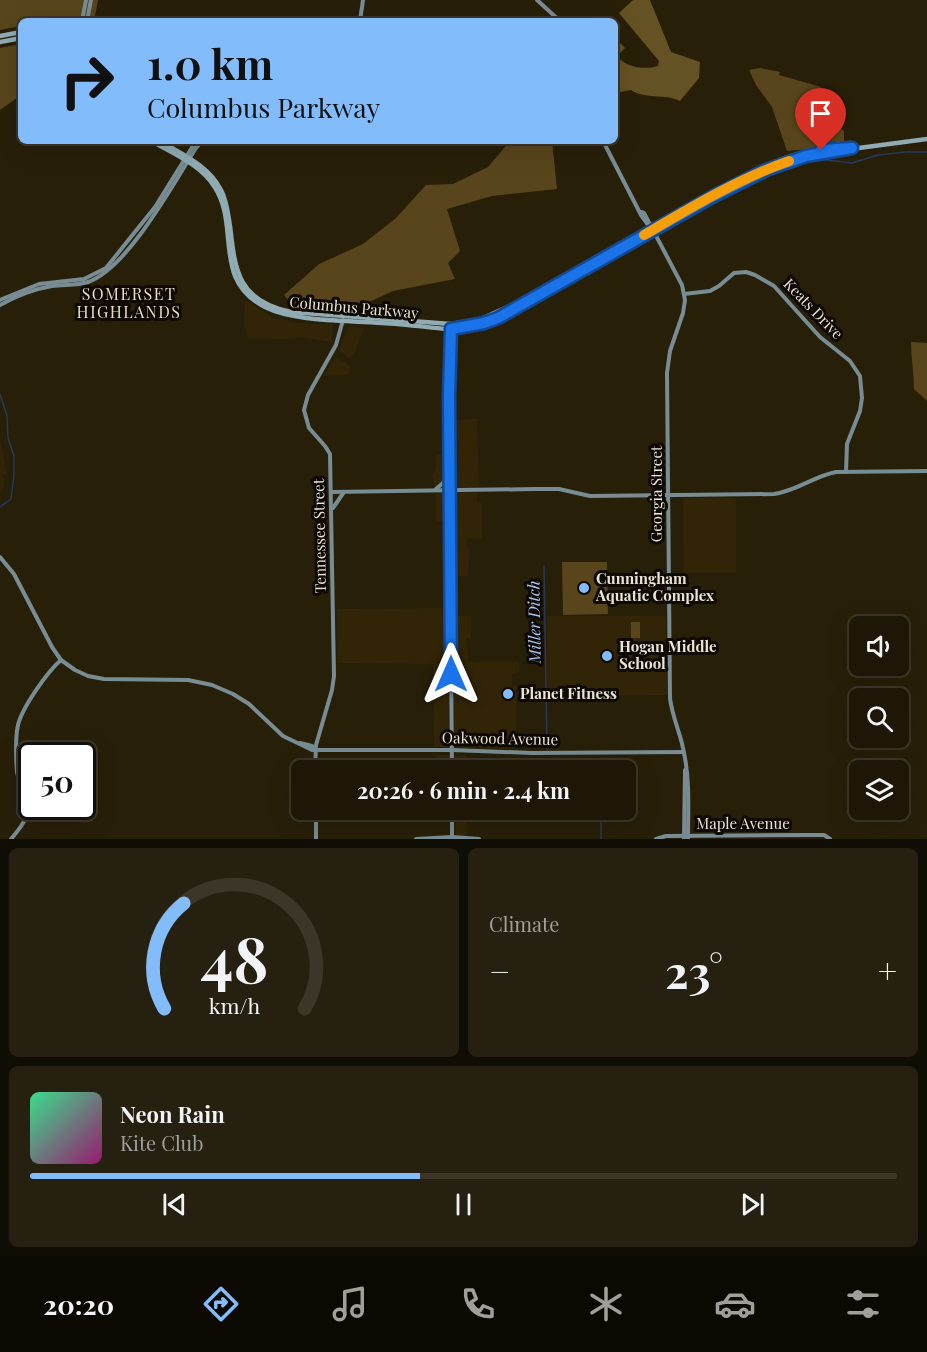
<!DOCTYPE html>
<meta charset="utf-8">
<style>
body{margin:0;font-family:"Playfair Display",serif;background:#262011;color:#f1f3f6;height:100vh;display:flex;flex-direction:column;font-size:22px;white-space:nowrap}
*{box-sizing:border-box;margin:0}
p{font-size:20px;color:#a19f9b}
.icon{flex:none;width:33px;height:33px;fill:none;stroke:currentColor;stroke-width:2;stroke-linecap:round;stroke-linejoin:round}
.map{position:relative;height:839px;overflow:hidden}
.panel{display:flex;flex-direction:column;gap:9px;padding:9px;background:#100d04;flex:1}
.panel>*{flex:none}
.top-card{position:absolute;left:18px;top:18px;width:600px;height:126px;border-radius:9px;box-shadow:0 6px 24px #0002,0 0 0 2px #3c3628;background:#83bcfb;color:#111;overflow:hidden}
.fabs{position:absolute;left:849px;top:616px;display:grid;gap:12px}
.fabs a{display:grid;place-items:center;width:60px;height:60px;border-radius:9px;background:#1e1707;box-shadow:0 6px 24px #0002,0 0 0 2px #3c3628;font-size:30px}
.speed{position:absolute;left:18px;top:742px;display:flex;gap:12px;font-size:30px;font-weight:700;text-align:center}
.speed>*{display:grid;place-content:center;width:78px;height:78px;border-radius:50%;background:#1e1707;box-shadow:0 6px 24px #0002,0 0 0 2px #3c3628;line-height:1}
.speed .limit{border:3px solid #111;border-radius:9px;background:#fff;color:#111}
.pin{position:absolute;display:grid;place-items:center;width:51px;height:51px;color:#fff;margin:-62px -26px;border-radius:50% 50% 50% 0;rotate:-45deg;box-shadow:0 0 6px #0007}
.pin .icon{rotate:45deg}
.me{position:absolute;width:66px;margin:-33px;rotate:0deg;stroke-linejoin:round;filter:drop-shadow(0 0 4px #0008)}
.turn{display:flex;align-items:center;gap:21px;height:126px;padding:0 30px;font-size:27px}
.turn .icon{width:78px;height:78px;stroke-width:2.5}
.turn b{display:block;font-size:42px;line-height:51px}
.big{font-size:45px;font-weight:700;line-height:1.1}
.panel .card{flex:1;display:flex;flex-direction:column;justify-content:center;gap:9px;min-width:0;padding:0 21px;border-radius:9px;background:#262011}
.panel .dial{align-items:center;gap:0}
.dial svg{height:156px;overflow:visible;fill:none;stroke:#3c3628;stroke-width:7;stroke-linecap:round;text-anchor:middle}
.dial text{fill:#f1f3f6;stroke:none}
.song{display:flex;align-items:center;gap:18px}
.cover{width:72px;height:72px;border-radius:9px;background:linear-gradient(135deg,hsl(150 70% 55%),hsl(320 70% 35%))}
.played{height:6px;border-radius:3px;background:linear-gradient(90deg,#83bcfb 45%,#3c3628 45%)}
.keys{display:flex;justify-content:space-around;direction:ltr}
.heat{display:flex;justify-content:space-between;align-items:center;font-size:33px;direction:ltr}
.panel .tiles{flex:1;display:grid;gap:9px;grid-template-columns:1fr 1fr}
.card:last-child{grid-column:span 2}
.trip{position:absolute;left:291px;top:760px;width:345px;height:60px;border-radius:9px;background:#1e1707;box-shadow:0 6px 24px #0002,0 0 0 2px #3c3628;font-weight:700;line-height:60px;text-align:center}
.tab-bar{display:flex;height:96px;justify-content:space-around;align-items:center;background:#0c0903;color:#a19f9b}
.tab-bar .icon{width:42px;height:42px}
.tab-bar .on{color:#83bcfb}
.tab-bar b{font-size:27px;color:#f1f3f6}
.map>svg:first-child{display:block}
.built{fill:#322507}
.green{fill:#58451b}
.forest{fill:#645124}
.lines{fill:none;stroke-linecap:round;stroke-linejoin:round}
.stream{stroke:#24395c;stroke-width:1.5}
.secondary{stroke:#788c93;stroke-width:4}
.primary{stroke:#90abb3;stroke-width:4.5}
.route-casing{stroke:#114b97;stroke-width:15}
.route{stroke:#1a73e8;stroke-width:10}
.slow{stroke:#f59e0b;stroke-width:10}
.poi-dot{fill:#83bcfb;stroke:#0e0903;stroke-width:2}
.labels{text-anchor:middle;stroke-width:6;stroke-linejoin:round;paint-order:stroke}
.street-label{font-size:15px;fill:#eae4d7;stroke:#0e0903}
.poi-label{font-size:15px;font-weight:bold;fill:#eae4d7;stroke:#0e0903;text-anchor:start}
.neighbourhood-label{font-size:16px;letter-spacing:1.5px;fill:#e8dcc1;stroke:#0e0903}
.water-label{font-size:16px;font-style:italic;fill:#aac8fa;stroke:#0e0903}
</style>
<div class="map">
<svg width="927" height="839" viewBox="0 0 927 839">
<rect width="100%" height="100%" fill="#281f09"/>
<!-- built -->
<g class="built">
<path d="M245,300L274,318L299,323L333,324L332,342L302,337L285,339L248,338L244,325Z"/>
<path d="M348,327L364,328L355,352L349,359L339,350Z"/>
<path d="M336,357L351,366L348,375L323,376Z"/>
<path d="M477,419L479,490H450L449,420Z"/>
<path d="M0,441L7,474L3,475L4,488L0,494Z"/>
<path d="M436,455H446V470L442,482L435,487L432,476L436,468Z"/>
<path d="M436,493H477V502L482,503V538L467,539V548L470,549L468,576H454L453,522L436,521Z"/>
<path d="M683,498H736V573H684Z"/>
<path d="M448,608L449,747H434L433,664L338,663L337,609Z"/>
<path d="M454,616H471V638L466,639L469,662H519V672L512,675V686H516V749L454,748Z"/>
<path d="M547,616H666L667,695L548,696Z"/>
<path d="M436,755H467L468,771H436Z"/>
<path d="M455,810H466L467,839H456Z"/>
</g>
<!-- green -->
<g class="green">
<path d="M0,0H98L94,21H21V26L0,30Z"/>
<path d="M21,44V95L0,110V48Z"/>
<path d="M760,68L780,72L779,75L821,87L814,98L821,103L826,115L844,131V145L787,151L772,107L756,85L749,70Z"/>
<path d="M510,141H552L557,189L492,196L447,209L460,251L448,263L455,279L393,291L341,315L323,307L293,306L284,295L319,264L363,244L396,218L426,185L453,184L488,167Z"/>
<path d="M911,342L927,343V401L914,389C914,373 911,358 911,342Z"/>
<path d="M562,562H607L608,614L563,615Z"/>
<rect x="631" y="622" width="9" height="16"/>
</g>
<!-- forest -->
<path class="forest" d="M633,0H650L671,52L700,62L699,78L680,101C664,93 646,100 631,90L615,93V38L625,48L617,56C627,68 644,70 658,66L659,61L619,13Z"/>
<g class="lines">
<!-- stream -->
<g class="stream">
<path d="M803,161L817,159L852,163L878,155L905,152H927"/>
<path d="M0,394L7,416L8,438L14,456V475L11,499L0,507"/>
<path d="M544,566L547,750"/>
<path d="M601,810V839"/>
</g>
<!-- secondary -->
<g class="secondary">
<path d="M537,0L560,21"/>
<path d="M82,21L86,0"/>
<path d="M87,21L91,0"/>
<path d="M360,21L363,0"/>
<path d="M603,141L641,215L651,229"/>
<path d="M641,212L644,213L682,285L685,300L683,313L670,351L667,373L670,698C672,717 681,734 684,753C690,781 688,810 688,839"/>
<path d="M684,294L710,291L719,286L734,273L746,272L755,275L774,286L820,337L850,361L860,376L862,398L860,411L847,444L846,472"/>
<path d="M0,300L39,284L84,279L106,268L155,207L196,141"/>
<path d="M0,305C16,296 34,289 52,286C64,284 76,286 88,282C128,268 173,184 196,148L202,141"/>
<path d="M446,328L449,420L452,771"/>
<path d="M450,389L451,328"/>
<path d="M436,489L443,483L448,474"/>
<path d="M332,492L535,489H559L590,496L774,494C797,491 814,476 836,472L927,471"/>
<path d="M333,508L344,492"/>
<path d="M0,557L14,574L52,647L61,660L75,670L88,676L104,679L188,680L212,685L233,694L249,704L283,736L312,750H452L532,753L684,752"/>
<path d="M300,743L312,746L315,749"/>
<path d="M315,771L316,745L332,690L334,676L330,454L325,446L309,428L304,410L308,395L336,345L343,320"/>
<path d="M316,810V839"/>
<path d="M452,810V838"/>
<path d="M11,839C23,825 33,813 26,793C23,786 18,779 17,772C16,758 15,738 18,725C22,708 47,672 61,660"/>
<path d="M416,839L452,837L479,839"/>
<path d="M656,839L666,836L807,835H824L830,839"/>
<path d="M684,839L685,770"/>
</g>
<!-- primary -->
<g class="primary">
<path d="M0,36L21,32"/>
<path d="M0,42L21,38"/>
<path d="M152,141C173,154 200,164 214,186C241,226 211,280 265,307C295,322 347,320 382,323C403,324 425,327 446,329L467,327L497,318L712,197L767,169L795,159L821,153L927,139"/>
<path d="M160,141C183,155 208,165 221,190C227,201 228,214 230,226C235,271 238,301 291,312L451,324L481,319L528,298"/>
<path d="M727,186C757,169 787,153 822,150"/>
</g>
</g>
<g class="lines">
<!-- route casing -->
<g class="route-casing">
<path id="route" d="M451,674L449,396L451,329L484,323L498,318L712,197L766,170L806,156L852,148L821,150"/>
</g>
<!-- route -->
<use href="#route" class="route"/>
<!-- slow -->
<path class="slow" d="M644,235C690,208 738,179 789,161"/>
</g>
<!-- markers -->
<g class="poi-dot">
<circle cx="584" cy="588" r="6"/>
<circle cx="607" cy="656" r="6"/>
<circle cx="508" cy="694" r="6"/>
</g>
<g class="labels">
<!-- street labels -->
<g class="street-label">
<text transform="translate(354 308) rotate(5)" y="5">Columbus Parkway</text>
<text transform="translate(813 309) rotate(46)" y="5">Keats Drive</text>
<text transform="translate(657 494) rotate(-90)" y="5">Georgia Street</text>
<text transform="translate(320 536) rotate(-91)" y="5">Tennessee Street</text>
<text transform="translate(500 739) rotate(1)" y="5">Oakwood Avenue</text>
<text x="743" y="829">Maple Avenue</text>
</g>
<!-- poi labels -->
<g class="poi-label">
<text x="596" y="584">Cunningham<tspan x="596" dy="17">Aquatic Complex</tspan></text>
<text x="619" y="652">Hogan Middle<tspan x="619" dy="17">School</tspan></text>
<text x="520" y="699">Planet Fitness</text>
</g>
<!-- neighbourhood labels -->
<g class="neighbourhood-label">
<text x="129" y="300">SOMERSET<tspan x="129" dy="18">HIGHLANDS</tspan></text>
</g>
<!-- water labels -->
<g class="water-label">
<text transform="translate(534 622) rotate(-91)" y="6">Miller Ditch</text>
</g>
</g>
</svg>
<div class="fabs">
<a><svg class="icon" aria-label="sound" viewBox="0 0 24 24"><path d="M4 9h4l5-4v14l-5-4H4zM17 9q2 3 0 6"/></svg></a>
<a><svg class="icon" aria-label="search" viewBox="0 0 24 24"><circle cx="10" cy="10" r="6"/><path d="M15 15l6 6"/></svg></a>
<a><svg class="icon" aria-label="layers" viewBox="0 0 24 24"><path d="M12 4l9 5-9 5-9-5zM3 14l9 5 9-5"/></svg></a>
</div>
<div class="speed"><div class="limit">50</div></div>
<div class="pin" style="left:821px;top:150px;background:#d93025"><svg class="icon" aria-label="arrive" viewBox="0 0 24 24"><path d="M6 21V4h12l-3 4 3 4H6"/></svg></div>
<svg class="me" style="left:451px;top:674px" viewBox="-20 -20 40 40"><path d="M0-17L14 15 0 8-14 15z" fill="#1a73e8" stroke="#fff" stroke-width="4"/></svg>
<div class="trip">20:26 · 6 min · 2.4 km</div>
<div class="top-card">
<div class="turn"><svg class="icon" aria-label="right" viewBox="0 0 24 24"><path d="M7 20v-9h11M14 6l5 5-5 5"/></svg><div><b>1.0 km</b>Columbus Parkway</div></div>
</div>
</div>
<section class="panel">
<div class="tiles">
<div class="card dial"><svg viewBox="0 0 100 80">
<path d="M14 69A42 42 0 1 1 86 69"/>
<path d="M14 69A42 42 0 0 1 24 15" stroke="#83bcfb"/>
<text x="50" y="56" font-size="32" font-weight="700">48</text>
<text x="50" y="72" font-size="11">km/h</text>
</svg></div>
<div class="card"><p>Climate</p>
<div class="heat"><a>−</a><b class="big">23°</b><a>+</a></div>
</div>
<div class="card">
<div class="song"><i class="cover"></i><div><b>Neon Rain</b><p>Kite Club</p></div></div>
<div class="played"></div>
<div class="keys"><svg class="icon" aria-label="previous" viewBox="0 0 24 24"><path d="M18 5L8 12l10 7zM5 5v14"/></svg><svg class="icon" aria-label="pause" viewBox="0 0 24 24"><path d="M8 5v14M16 5v14"/></svg><svg class="icon" aria-label="next" viewBox="0 0 24 24"><path d="M6 5l10 7-10 7zM19 5v14"/></svg></div>
</div>
</div>
</section>
<nav class="tab-bar">
<b>20:20</b>
<svg class="icon on" aria-label="directions" viewBox="0 0 24 24"><path d="M12 3l9 9-9 9-9-9zM9 14v-3h6M13 9l2 2-2 2"/></svg>
<svg class="icon" aria-label="music" viewBox="0 0 24 24"><path d="M9 18V5l10-2v13"/><circle cx="6" cy="18" r="3"/><circle cx="16" cy="16" r="3"/></svg>
<svg class="icon" aria-label="phone" viewBox="0 0 24 24"><path d="M5 4h4l2 5-3 2q2 4 5 5l2-3 5 2v4C11 20 4 13 5 4z"/></svg>
<svg class="icon" aria-label="climate" viewBox="0 0 24 24"><path d="M12 3v18M4 7l16 10M4 17L20 7"/></svg>
<svg class="icon" aria-label="car" viewBox="0 0 24 24"><path d="M5 17H2v-5l4-1 3-4h7l3 4 3 1v5h-3M9 17h6M6 11h13"/><circle cx="7" cy="17" r="2"/><circle cx="17" cy="17" r="2"/></svg>
<svg class="icon" aria-label="filters" viewBox="0 0 24 24"><path d="M4 7h16M4 17h16"/><circle cx="9" cy="7" r="2"/><circle cx="15" cy="17" r="2"/></svg>
</nav>
